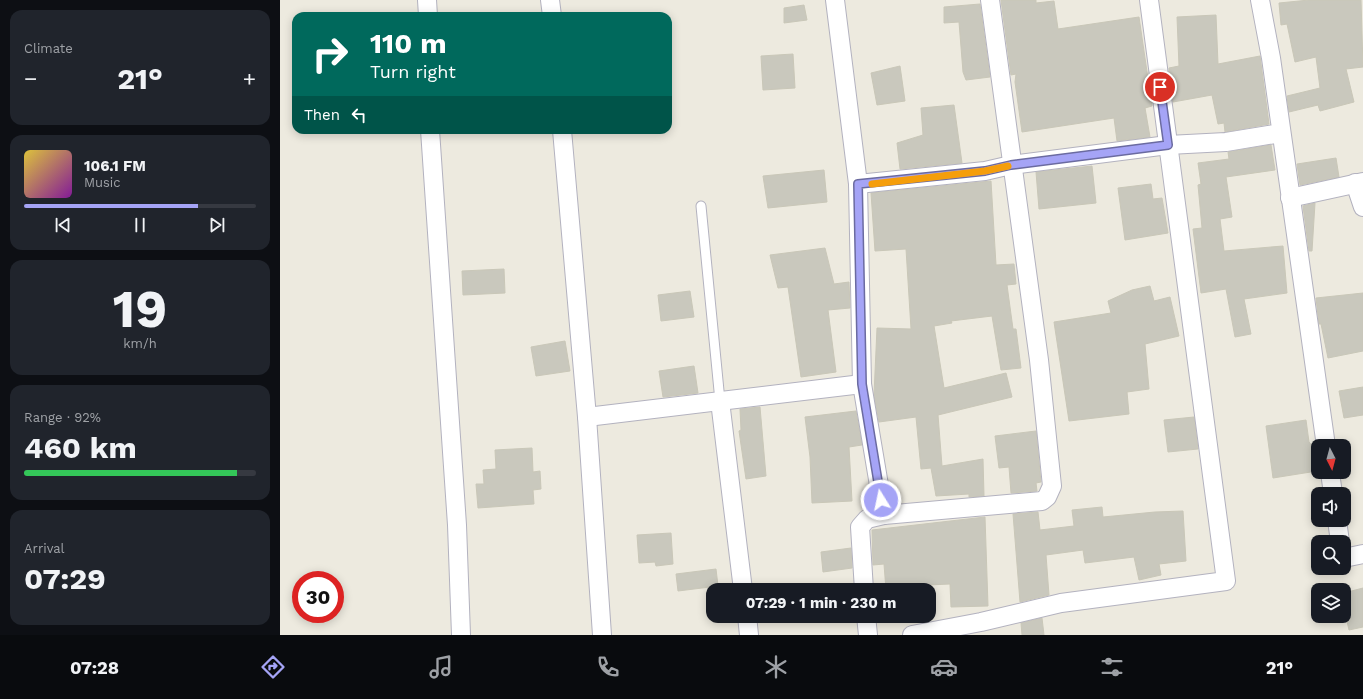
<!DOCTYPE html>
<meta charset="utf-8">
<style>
body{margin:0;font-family:"Work Sans",sans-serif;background:#20242c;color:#f1f3f6;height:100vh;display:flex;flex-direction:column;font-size:15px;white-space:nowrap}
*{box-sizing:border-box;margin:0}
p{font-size:13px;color:#9ea1a6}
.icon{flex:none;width:22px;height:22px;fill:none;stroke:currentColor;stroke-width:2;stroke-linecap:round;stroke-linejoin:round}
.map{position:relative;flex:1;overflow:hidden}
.drawer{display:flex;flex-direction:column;gap:10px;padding:10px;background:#0d0f14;width:280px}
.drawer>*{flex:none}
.guide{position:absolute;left:12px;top:12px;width:380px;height:122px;border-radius:12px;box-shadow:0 2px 10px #0003;background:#00695c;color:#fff;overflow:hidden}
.needle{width:26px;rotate:174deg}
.buttons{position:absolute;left:1031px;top:439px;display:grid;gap:8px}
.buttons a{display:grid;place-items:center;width:40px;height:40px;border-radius:8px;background:#171b24;box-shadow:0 2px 10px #0003;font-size:20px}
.speed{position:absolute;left:12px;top:571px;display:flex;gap:8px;font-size:20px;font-weight:700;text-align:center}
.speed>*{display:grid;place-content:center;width:52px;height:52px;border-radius:50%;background:#171b24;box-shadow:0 2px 10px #0003;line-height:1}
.speed .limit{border:6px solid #d22;background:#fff;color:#111}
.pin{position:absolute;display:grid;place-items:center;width:34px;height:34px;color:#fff;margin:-17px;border:2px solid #fff;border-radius:50%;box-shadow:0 1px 4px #0007}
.me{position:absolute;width:44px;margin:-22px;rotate:350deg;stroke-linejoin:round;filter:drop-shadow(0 0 3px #0008)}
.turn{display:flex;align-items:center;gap:14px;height:84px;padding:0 12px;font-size:18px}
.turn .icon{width:52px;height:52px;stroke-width:2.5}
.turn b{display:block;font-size:28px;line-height:34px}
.then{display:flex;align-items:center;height:38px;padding:0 12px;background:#0003;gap:8px;font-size:15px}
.big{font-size:30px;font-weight:700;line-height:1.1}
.drawer .tile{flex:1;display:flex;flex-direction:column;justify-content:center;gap:6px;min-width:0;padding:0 14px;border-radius:12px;background:#20242c}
.drawer .dial{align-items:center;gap:0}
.dial b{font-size:52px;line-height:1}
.song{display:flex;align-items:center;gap:12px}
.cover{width:48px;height:48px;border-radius:6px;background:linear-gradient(135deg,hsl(50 70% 55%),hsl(290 70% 35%))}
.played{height:4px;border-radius:2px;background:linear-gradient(90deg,#a5a4f6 75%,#363941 75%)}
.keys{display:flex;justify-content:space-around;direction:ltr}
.heat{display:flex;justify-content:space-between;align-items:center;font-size:22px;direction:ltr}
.charge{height:6px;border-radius:3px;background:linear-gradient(90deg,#34c759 92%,#363941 0)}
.trip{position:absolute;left:426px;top:583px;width:230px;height:40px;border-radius:12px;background:#171b24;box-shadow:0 2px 10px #0003;font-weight:700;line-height:40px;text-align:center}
.tabs{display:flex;height:64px;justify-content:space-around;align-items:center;background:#090b0e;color:#9ea1a6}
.tabs .icon{width:28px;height:28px}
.tabs .active{color:#a5a4f6}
.tabs b{font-size:18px;color:#f1f3f6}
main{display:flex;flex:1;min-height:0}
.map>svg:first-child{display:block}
.building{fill:#c9c8bd;stroke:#c9c7b8}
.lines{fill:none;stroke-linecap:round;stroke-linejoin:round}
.service-casing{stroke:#b3b2bf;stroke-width:11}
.minor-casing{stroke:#b3b2bf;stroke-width:20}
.service{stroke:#fff;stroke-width:9}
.minor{stroke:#fff;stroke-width:18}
.route-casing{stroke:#6b6ba0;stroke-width:10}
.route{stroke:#a5a4f6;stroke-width:7}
.slow{stroke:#f59e0b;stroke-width:7}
</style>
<main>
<section class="drawer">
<div class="tile"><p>Climate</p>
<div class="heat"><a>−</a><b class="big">21°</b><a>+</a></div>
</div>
<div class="tile">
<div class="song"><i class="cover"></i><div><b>106.1 FM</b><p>Music</p></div></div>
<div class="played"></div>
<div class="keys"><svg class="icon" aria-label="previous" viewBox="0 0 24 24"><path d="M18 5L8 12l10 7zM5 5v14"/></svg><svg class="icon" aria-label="pause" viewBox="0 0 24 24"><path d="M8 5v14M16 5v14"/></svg><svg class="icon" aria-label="next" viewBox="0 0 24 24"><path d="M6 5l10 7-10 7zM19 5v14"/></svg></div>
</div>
<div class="tile dial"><b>19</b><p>km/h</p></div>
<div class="tile"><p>Range · 92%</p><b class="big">460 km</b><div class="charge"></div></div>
<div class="tile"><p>Arrival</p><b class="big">07:29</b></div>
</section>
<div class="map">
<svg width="1083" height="635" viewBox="0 0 1083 635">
<rect width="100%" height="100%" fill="#edeadf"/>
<!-- building -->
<g class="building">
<path d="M721,0H756V3L774,1L778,29L859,17L872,106L865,108L870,137L837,141L834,118L742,132L735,82L736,74L731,75Z"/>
<path d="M1029,0H1081L1083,67L1066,69L1074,102L1040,111L1038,105L1009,112L1007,96L1040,88L1036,57L1015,62L1007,24L1001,25L999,3Z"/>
<path d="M700,4L710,77L686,80L683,72L679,22L664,23V7Z"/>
<path d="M524,5L527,20L504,23V8Z"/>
<path d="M936,15L938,64L980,56L989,124L945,132L944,123L938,124L932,95L893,102L889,68L899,66L897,17Z"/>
<path d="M513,54L515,88L483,90L481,56Z"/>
<path d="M620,66L625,101L597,105L591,73Z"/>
<path d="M674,105L682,163L620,169L617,143L643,135L641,108Z"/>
<path d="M991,145L995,170L946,177L952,217L940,219L944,251L1003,246L1007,293L964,299L971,334L955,337L946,289L921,293L913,229L922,228L918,185L921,184L918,163L949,159L948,152Z"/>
<path d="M1056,158L1059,177L1020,185L1017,164Z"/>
<path d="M812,166L816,203L759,209L756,172Z"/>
<path d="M544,170L547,202L488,208L483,176Z"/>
<path d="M711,181L716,265L734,264L736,284L727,285L733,329H736L741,368L721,370L712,316L671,321L672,323L654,326L664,388L726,373L732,397L658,415L662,466L703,459L704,496L689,497V494L656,496L651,468L641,469L636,417L599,422L594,395L597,328L631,329L626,249L595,251L591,193Z"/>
<path d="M871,184L873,199L882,198L888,233L845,240L838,188Z"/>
<path d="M1035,203L1032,251H1029L1023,206Z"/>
<path d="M545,248L554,284L569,282L570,308L548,310L556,372L521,377L508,287L498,288L490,255Z"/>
<path d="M224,269L225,293L183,295L182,271Z"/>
<path d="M870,286L874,301L890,297L899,336L865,344L869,389L847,392L849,414L789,421L774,322L831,313L828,301L852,290Z"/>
<path d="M410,291L414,317L381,321L378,295Z"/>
<path d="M1083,293V351L1048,358L1041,324H1039L1036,298Z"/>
<path d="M285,341L290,371L256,376L251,347Z"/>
<path d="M414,366L418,393L383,397L379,371Z"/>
<path d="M1083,387V415L1064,418L1059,391Z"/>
<path d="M480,407L486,476L466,479L459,431L461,430L460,409Z"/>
<path d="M576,411L582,445L569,447L572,501L532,503L530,457L525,417Z"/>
<path d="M914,417L918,449L888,452L884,420Z"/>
<path d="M1026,420L1029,442L1034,448L1037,471L993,478L986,426Z"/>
<path d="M756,431L761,482L756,483L757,491L731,493L729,467L719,468L715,436Z"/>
<path d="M252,448L253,472L260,471L261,489L253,490L254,504L198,508L196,484H204L203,470L216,469L215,450Z"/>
<path d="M822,507L823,517L875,512L903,511L906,561L879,564L881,575L859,580L854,557L805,563L803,550L766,555L769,595L740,602L733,514L758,512L760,530L794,526L792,510Z"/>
<path d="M705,517L708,606L671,607L670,584L625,586V590H606L604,564L593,565L592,530Z"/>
<path d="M391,533L393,564L376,566L375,562L359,563L357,535Z"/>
<path d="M571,548L572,568L543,572L541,552Z"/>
<path d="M436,569L438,586L398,591L396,574Z"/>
<path d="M1083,588V627L1069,630L1064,608V593Z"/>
<path d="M762,618L764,635H742L741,623Z"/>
</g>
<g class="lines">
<!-- service casing -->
<g class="service-casing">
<path id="service" d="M421,206L440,401"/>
</g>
<!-- minor casing -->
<g class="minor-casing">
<g id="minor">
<path d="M147,0L148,16"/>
<path d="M270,0L272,16"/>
<path d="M555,0L578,184L582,384L604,515"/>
<path d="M980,0L991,58L1046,446"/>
<path d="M150,130L177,525L181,635"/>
<path d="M282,130L307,417L322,635"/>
<path d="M1075,183L1083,207"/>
<path d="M578,184L705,171L731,165L888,145L946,142L1001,133"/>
<path d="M1010,198L1083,182"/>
<path d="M440,401L463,590"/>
<path d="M307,417L582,384"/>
<path d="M1050,472L1053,494"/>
<path d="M1057,520L1060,542"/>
<path d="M1064,558L1083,554"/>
<path d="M584,590L580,527L587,519L604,515L762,501L767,497L772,486L759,360L710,0"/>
<path d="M467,616L469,635"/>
<path d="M586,616L588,635"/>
<path d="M632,635L701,622L781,603L946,581L869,0"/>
</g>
</g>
<!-- service -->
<use href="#service" class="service"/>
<!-- minor -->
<use href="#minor" class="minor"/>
</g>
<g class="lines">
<!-- route casing -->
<g class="route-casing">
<path id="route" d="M601,500L582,384L578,184L705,171L731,165L888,145L880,87"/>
</g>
<!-- route -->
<use href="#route" class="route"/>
<!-- slow -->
<path class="slow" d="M592,184L705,171L728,166"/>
</g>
</svg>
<div class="buttons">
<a><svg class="needle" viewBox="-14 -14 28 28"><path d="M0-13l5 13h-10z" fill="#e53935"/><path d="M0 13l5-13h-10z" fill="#9ea1a6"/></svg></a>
<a><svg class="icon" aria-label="sound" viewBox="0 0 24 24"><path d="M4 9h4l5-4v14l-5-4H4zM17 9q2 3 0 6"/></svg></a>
<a><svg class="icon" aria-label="search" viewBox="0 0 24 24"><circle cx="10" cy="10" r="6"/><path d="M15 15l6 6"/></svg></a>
<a><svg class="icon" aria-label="layers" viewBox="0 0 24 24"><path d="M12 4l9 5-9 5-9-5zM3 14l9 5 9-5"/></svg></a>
</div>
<div class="speed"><div class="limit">30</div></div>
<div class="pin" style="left:880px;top:87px;background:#d93025"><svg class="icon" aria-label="arrive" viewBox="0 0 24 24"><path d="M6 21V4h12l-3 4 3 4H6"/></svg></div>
<svg class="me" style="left:601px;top:500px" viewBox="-20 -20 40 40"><circle r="17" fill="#a5a4f6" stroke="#fff" stroke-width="3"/><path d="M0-11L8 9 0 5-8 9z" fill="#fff"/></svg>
<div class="trip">07:29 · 1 min · 230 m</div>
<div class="guide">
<div class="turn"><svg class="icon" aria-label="right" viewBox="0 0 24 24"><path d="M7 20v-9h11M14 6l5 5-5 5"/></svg><div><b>110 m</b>Turn right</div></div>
<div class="then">Then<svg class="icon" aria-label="left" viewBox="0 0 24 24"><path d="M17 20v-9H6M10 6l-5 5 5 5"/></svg></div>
</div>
</div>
</main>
<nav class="tabs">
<b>07:28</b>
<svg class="icon active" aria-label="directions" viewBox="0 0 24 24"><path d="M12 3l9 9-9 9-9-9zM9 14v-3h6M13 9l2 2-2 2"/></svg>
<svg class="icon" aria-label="music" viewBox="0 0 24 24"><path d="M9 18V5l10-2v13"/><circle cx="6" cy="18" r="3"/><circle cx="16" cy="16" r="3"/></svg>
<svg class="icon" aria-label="phone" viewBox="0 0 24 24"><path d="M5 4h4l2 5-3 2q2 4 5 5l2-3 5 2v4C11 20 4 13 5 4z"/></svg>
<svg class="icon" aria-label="climate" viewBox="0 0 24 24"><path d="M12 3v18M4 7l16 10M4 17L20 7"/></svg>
<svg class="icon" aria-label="car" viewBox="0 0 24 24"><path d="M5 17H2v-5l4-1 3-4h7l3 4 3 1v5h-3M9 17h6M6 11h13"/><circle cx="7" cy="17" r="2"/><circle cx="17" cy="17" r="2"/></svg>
<svg class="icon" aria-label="filters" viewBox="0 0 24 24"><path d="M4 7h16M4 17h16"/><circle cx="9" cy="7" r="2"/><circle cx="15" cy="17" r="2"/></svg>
<b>21°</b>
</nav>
